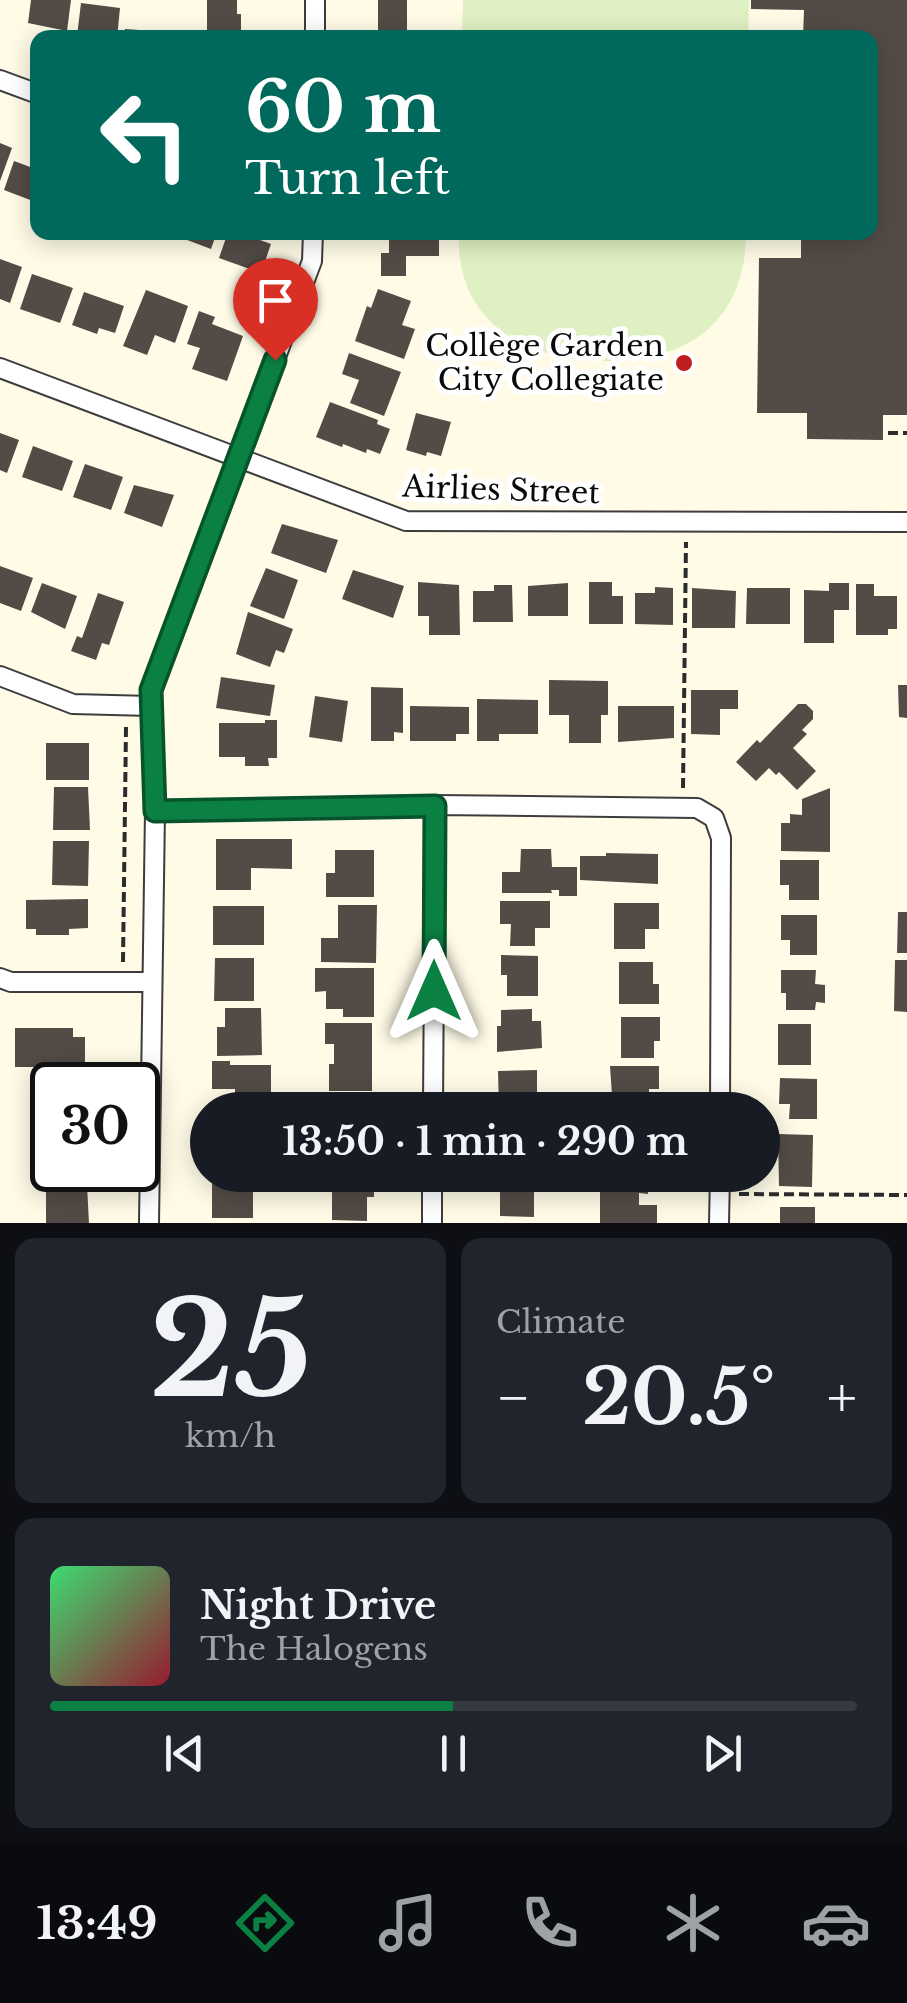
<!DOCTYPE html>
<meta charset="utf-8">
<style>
body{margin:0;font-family:"Libre Baskerville",serif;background:#20242c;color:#f1f3f6;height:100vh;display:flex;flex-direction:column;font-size:38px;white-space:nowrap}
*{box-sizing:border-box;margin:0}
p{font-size:32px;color:#9ea1a6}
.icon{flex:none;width:55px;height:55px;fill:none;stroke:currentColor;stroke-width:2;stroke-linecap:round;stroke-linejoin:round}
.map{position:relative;height:1223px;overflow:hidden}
.panel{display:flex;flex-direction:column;gap:15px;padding:15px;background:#0d0f14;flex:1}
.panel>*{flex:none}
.top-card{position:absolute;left:30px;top:30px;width:848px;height:210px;border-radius:20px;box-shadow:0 5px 25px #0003;background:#00695c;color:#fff;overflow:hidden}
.speed{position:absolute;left:30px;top:1062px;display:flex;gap:20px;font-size:50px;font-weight:700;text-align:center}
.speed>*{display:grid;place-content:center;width:130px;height:130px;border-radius:50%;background:#171b24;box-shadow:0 5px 25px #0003;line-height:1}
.speed .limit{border:5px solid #111;border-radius:15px;background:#fff;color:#111}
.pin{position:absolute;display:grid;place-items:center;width:85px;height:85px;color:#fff;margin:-102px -42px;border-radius:50% 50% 50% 0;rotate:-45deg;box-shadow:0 0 10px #0007}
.pin .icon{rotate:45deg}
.me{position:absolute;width:110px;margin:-55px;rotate:0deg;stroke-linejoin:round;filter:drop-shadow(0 0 8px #0008)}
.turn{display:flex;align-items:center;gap:35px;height:210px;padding:0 50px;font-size:45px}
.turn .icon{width:130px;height:130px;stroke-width:2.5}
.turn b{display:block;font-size:70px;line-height:85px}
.big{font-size:75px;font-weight:700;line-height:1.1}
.panel .widget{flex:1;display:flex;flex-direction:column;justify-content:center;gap:15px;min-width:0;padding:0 35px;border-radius:20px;background:#20242c}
.panel .dial{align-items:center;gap:0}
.dial b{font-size:130px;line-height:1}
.song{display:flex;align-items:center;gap:30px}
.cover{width:120px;height:120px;border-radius:15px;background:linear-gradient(135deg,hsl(140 70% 55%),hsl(350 70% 35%))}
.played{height:10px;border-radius:5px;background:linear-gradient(90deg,#0b8043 50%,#363941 50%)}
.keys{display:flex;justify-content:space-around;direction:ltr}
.heat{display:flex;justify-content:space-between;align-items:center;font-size:55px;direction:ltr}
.panel .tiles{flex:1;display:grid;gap:15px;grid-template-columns:1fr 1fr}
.widget:last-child{grid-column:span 2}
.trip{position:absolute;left:190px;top:1092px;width:590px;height:100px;border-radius:50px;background:#171b24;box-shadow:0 5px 25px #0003;font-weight:700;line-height:100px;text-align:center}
.tab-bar{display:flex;height:160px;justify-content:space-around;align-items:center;background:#090b0e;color:#9ea1a6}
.tab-bar .icon{width:70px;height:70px}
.tab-bar .active{color:#0b8043}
.tab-bar b{font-size:45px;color:#f1f3f6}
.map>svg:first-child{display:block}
.pitch{fill:#dff1c2}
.building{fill:#534b46}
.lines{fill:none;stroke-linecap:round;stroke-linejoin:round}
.minor-casing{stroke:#3d3d3d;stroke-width:22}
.path{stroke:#2c2c2c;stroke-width:4;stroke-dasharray:10 5;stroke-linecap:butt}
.minor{stroke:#fff;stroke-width:18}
.route-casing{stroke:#07532c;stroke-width:25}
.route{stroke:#0b8043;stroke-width:18}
.poi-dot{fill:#be1e20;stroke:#fff;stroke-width:4}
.labels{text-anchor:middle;stroke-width:10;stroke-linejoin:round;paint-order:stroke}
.poi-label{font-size:30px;fill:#0a0a0a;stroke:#fff;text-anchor:end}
.street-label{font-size:30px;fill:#0a0a0a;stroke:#fff}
</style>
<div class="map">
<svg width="907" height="1223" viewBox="0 0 907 1223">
<rect width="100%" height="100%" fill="#fffbe7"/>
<!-- pitch -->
<g class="pitch">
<path d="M463,0H749L748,37H462Z"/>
<path d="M459,233H746C746,324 684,364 599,361C521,359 455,319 459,233Z"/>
</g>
<!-- building -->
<g class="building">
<path d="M31,0H71L67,31L28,23Z"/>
<path d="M207,0H237V14H241V38H207Z"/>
<rect x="378" y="0" width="29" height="38"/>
<path d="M751,0H907V415H883V440L807,439V413H757L759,258H801V232H870V38H803L804,10L751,9Z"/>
<path d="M81,3L120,8L117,38L77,36Z"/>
<path d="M125,29L167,32V38H125Z"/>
<path d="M0,143L12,148L0,181Z"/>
<path d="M38,158V203L4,190L14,161L33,168Z"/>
<path d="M166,232H217L211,249Z"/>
<path d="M228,232H238L271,244L261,273L219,258Z"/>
<path d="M389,232H439V256H406V276H381V253H389Z"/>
<path d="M0,259L22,267L10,303L0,299Z"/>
<path d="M32,274L73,288L60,323L20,309Z"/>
<path d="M378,289L411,301L402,325L415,329L404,359L355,341L367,306L371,308Z"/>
<path d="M146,290L188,306L175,343L155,335L147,355L123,346Z"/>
<path d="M84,292L124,306L115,333L99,328L97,334L72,325Z"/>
<path d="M199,311L215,317L212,324L243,336L227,381L192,369L200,348L187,344Z"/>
<path d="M349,353L401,372L384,416L350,403L359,380L342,374Z"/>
<path d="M330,402L378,420L377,424L390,429L380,454L367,449L366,453L343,444L342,447L316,437Z"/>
<path d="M416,413L451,422L441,456L427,452L426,456L406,450Z"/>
<path d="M0,433L19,440L7,473L0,470Z"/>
<path d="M33,446L73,461L62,491L22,477Z"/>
<path d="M85,464L123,477L111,510L73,497Z"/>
<path d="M134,485L174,495L162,527L124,513Z"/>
<path d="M282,524L338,540L326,573L271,553Z"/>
<path d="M0,566L33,578L21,611L0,603Z"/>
<path d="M266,568L298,580L284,619L250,606Z"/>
<path d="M353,570L404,586L393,618L342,599Z"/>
<path d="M418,582L459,585L460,635H429V616H418Z"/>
<path d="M589,582H612V596H623V624H589Z"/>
<path d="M42,583L77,596L65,629L31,612Z"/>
<path d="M568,583V616H528V586Z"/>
<path d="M829,583H849V610H834V643H804V590L829,591Z"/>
<path d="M856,584H874V596H897V629H888V635H856Z"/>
<path d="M494,585H512L513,622H473V591H494Z"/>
<path d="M655,587L673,588V625L635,624V593H655Z"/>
<path d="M692,588L736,591L735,628H692Z"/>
<path d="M747,588H790V624H746Z"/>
<path d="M98,593L124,602L109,645L102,643L96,660L71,651L77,636L82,638Z"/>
<path d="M248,612L293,629L284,653L276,650L270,667L236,654Z"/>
<path d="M221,677L275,685L270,716L216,708Z"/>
<path d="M549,680L608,681V715H601V743H569V715H549Z"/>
<path d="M898,685H907V718L899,717Z"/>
<path d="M371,687L403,688V733L394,732V741H371Z"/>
<path d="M691,690H738V709H720V735L691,734Z"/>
<path d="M315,696L348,701L342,742L309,737Z"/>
<path d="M477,699L538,700V734H499V741H477Z"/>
<path d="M798,704H806L813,711V719L802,730L807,734L793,748L816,771L797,790L779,772L776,775L769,768L756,781L736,762L757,740L760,743Z"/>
<path d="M410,706L469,707V734H456V741H410Z"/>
<path d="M618,706H674V738L618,742Z"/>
<path d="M265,720H277V758H268L269,766H245V757H219V723H265Z"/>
<rect x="46" y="743" width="43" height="37"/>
<path d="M54,787H88L90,830H53Z"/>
<path d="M830,788V852L781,851V823H790V814L802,815V799Z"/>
<path d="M216,839H292V869L251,868V890H216Z"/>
<path d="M53,841H89L88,886L52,885Z"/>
<path d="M521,849H551L552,867H577V896H559V890H551L552,893H502V872H520Z"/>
<path d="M335,850H374V897H326V873H335Z"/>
<path d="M606,853L658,854V884L580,880V856H606Z"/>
<path d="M780,860H819V900H789V885H780Z"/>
<path d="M88,899V928L69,929V935H36V929H26V900Z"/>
<path d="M500,901H550V928H535V946H510L511,924H500Z"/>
<path d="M614,903H659V929H645V949H614Z"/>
<path d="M338,905H377L376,963L321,962V938H338Z"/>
<rect x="213" y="906" width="51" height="39"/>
<path d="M898,912H907V953H897Z"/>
<path d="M781,915H817V955H790V940H781Z"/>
<path d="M501,955L538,956V996H507V975H501Z"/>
<path d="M215,958H254V1001H214Z"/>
<path d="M895,960H907V1012L894,1011Z"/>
<path d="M619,962H653V984H659V1004H619Z"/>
<path d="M315,968H374V1017H343V1009H326V991L315,992Z"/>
<path d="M781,970H816L815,984L825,985V1003L816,1002L815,1010H786V993H781Z"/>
<path d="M225,1008H261L262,1055L217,1056V1027H225Z"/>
<path d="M532,1009V1021H541L542,1048L497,1052V1026H501V1010Z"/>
<path d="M621,1017H660V1041H654V1058H621Z"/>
<path d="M325,1023H372V1091H329V1064H334V1044H325Z"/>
<rect x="778" y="1024" width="33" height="41"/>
<path d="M15,1028H73V1037H85V1067H15Z"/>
<path d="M212,1061H230V1065H271V1110H235V1089H212Z"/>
<path d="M610,1066H659V1089H649V1110H613Z"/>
<path d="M537,1070V1110H499L498,1071Z"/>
<path d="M32,1076L67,1077V1085H52V1122H32Z"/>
<path d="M780,1078L817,1079V1119H789L790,1104H779Z"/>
<path d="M337,1098H372L373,1110H337Z"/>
<path d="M48,1130H52V1170H73V1176L48,1177Z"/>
<path d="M778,1134L813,1135L812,1187L779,1186Z"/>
<rect x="212" y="1175" width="41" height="43"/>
<path d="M332,1175H374V1197H367V1221L332,1220Z"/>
<path d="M500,1175H534V1217L500,1216Z"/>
<path d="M600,1175H648V1194L639,1193V1205H657V1223H600Z"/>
<path d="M46,1185H87L89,1223H46Z"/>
<rect x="780" y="1207" width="35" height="16"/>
</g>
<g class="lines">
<!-- minor casing -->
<g class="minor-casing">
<g id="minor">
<path d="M315,38V0"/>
<path d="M0,80L38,94"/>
<path d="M0,368L406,521L907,522"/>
<path d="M0,676L73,704L151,706"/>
<path d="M155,811L435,805L697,808L714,818L721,838L720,1110"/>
<path d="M0,978L11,982H151"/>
<path d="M433,1110L435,805"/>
<path d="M149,1223L155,811L151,690L312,261L313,232"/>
<path d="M432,1223V1175"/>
<path d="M719,1223L720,1175"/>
</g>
</g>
<!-- path -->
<g class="path">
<path d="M888,433H907"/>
<path d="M683,788L686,542"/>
<path d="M123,962L126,727"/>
<path d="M739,1194L907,1195"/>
</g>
<!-- minor -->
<use href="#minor" class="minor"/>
</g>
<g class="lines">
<!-- route casing -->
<g class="route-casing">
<path id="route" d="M275,360L151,690L155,811L435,806L434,991"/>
</g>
<!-- route -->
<use href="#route" class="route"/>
</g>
<!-- markers -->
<circle class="poi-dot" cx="684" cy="363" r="10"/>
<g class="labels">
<!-- poi labels -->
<g class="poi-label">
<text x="664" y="356">Collège Garden<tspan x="664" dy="34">City Collegiate</tspan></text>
</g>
<!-- street labels -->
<g class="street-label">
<text transform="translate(501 490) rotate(2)" y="10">Airlies Street</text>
</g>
</g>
</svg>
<div class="speed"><div class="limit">30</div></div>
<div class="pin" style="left:275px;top:360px;background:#d93025"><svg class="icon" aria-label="arrive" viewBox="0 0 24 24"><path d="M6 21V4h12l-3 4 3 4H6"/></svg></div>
<svg class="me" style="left:434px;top:991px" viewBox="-20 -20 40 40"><path d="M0-17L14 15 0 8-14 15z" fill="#0b8043" stroke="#fff" stroke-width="4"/></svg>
<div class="trip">13:50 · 1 min · 290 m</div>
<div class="top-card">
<div class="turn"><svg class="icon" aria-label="left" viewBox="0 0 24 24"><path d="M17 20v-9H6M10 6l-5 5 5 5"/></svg><div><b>60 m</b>Turn left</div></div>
</div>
</div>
<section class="panel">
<div class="tiles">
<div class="widget dial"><b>25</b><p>km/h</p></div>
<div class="widget"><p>Climate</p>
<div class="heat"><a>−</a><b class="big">20.5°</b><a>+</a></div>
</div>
<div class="widget">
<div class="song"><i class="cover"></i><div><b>Night Drive</b><p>The Halogens</p></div></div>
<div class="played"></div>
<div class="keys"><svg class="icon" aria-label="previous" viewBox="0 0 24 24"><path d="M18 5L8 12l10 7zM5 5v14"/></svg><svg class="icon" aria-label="pause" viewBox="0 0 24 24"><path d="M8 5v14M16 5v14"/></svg><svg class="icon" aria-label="next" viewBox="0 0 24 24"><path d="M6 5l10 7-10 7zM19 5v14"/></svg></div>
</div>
</div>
</section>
<nav class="tab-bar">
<b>13:49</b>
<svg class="icon active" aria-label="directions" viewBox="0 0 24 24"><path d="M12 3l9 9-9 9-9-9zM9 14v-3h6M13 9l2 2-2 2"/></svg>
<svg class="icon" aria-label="music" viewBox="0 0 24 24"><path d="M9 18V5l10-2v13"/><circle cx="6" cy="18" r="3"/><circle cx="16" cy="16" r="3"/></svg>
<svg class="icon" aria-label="phone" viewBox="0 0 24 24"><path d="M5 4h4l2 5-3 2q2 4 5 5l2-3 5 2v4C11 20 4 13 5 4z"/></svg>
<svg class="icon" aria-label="climate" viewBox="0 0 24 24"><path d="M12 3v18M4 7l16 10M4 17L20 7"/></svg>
<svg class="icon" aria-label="car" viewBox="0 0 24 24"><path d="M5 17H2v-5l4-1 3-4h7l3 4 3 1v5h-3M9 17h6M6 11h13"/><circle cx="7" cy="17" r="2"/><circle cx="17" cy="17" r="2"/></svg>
</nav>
